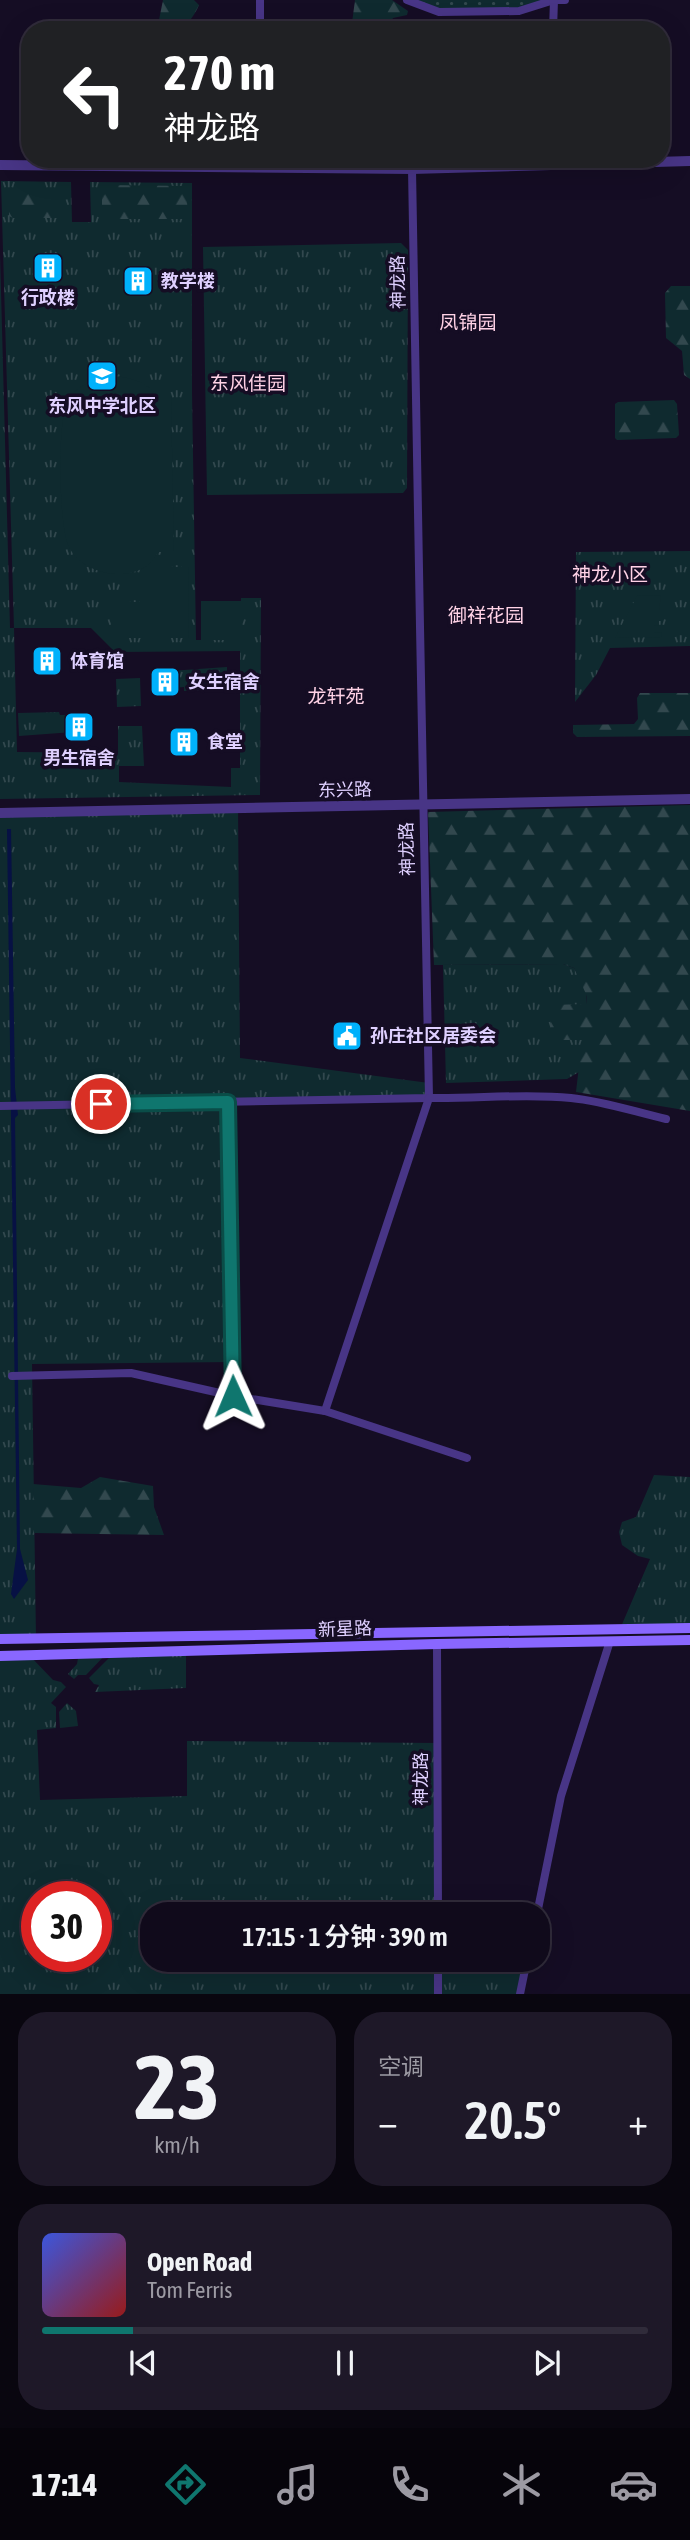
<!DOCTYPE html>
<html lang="zh">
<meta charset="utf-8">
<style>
body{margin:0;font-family:"Asap Condensed","Noto Sans SC",sans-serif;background:#1e1828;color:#f1f3f6;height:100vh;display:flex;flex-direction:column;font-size:26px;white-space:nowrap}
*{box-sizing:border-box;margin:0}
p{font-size:23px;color:#9c9aa3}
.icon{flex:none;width:38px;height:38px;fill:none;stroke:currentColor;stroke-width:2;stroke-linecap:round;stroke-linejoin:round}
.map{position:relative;height:1994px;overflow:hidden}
.panel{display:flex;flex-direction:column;gap:18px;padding:18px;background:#09060f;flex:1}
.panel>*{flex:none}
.guide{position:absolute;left:21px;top:21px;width:649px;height:147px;border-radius:28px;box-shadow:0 7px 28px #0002,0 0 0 2px #302b3a;background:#202124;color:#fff;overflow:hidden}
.speed{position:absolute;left:21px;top:1881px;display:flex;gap:14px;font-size:35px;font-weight:700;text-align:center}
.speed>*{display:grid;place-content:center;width:91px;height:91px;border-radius:50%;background:#100a1b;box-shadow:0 7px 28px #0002,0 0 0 2px #302b3a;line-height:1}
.speed .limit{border:10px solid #d22;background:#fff;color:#111}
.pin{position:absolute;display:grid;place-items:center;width:60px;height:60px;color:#fff;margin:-30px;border:4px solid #fff;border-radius:50%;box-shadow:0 2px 7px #0007}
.me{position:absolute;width:77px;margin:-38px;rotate:359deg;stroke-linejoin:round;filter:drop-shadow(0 0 5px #0008)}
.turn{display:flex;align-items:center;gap:24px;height:147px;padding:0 28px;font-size:32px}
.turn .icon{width:91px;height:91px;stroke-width:2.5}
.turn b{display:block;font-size:49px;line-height:60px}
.big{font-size:52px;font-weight:600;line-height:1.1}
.panel .tile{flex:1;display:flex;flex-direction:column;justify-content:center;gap:10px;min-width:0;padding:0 24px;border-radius:28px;background:#1e1828}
.panel .dial{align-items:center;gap:0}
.dial b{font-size:91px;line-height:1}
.song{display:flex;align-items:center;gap:21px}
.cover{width:84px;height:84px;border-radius:10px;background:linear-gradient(135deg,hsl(230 70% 55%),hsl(0 70% 35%))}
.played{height:7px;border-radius:4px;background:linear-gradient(90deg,#0f766e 15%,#302b3a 15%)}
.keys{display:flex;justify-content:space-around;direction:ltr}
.heat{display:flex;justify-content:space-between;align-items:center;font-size:38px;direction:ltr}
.panel .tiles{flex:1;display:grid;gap:18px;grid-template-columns:1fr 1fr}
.tile:last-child{grid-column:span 2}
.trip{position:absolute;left:140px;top:1902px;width:410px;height:70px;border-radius:28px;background:#100a1b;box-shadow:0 7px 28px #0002,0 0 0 2px #302b3a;font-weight:600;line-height:70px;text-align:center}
.dock{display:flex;height:112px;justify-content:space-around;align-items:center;background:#06040b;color:#9c9aa3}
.dock .icon{width:49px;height:49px}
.dock .active{color:#0f766e}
.dock b{font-size:32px;color:#f1f3f6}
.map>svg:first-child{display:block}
.grass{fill:url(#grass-tufts);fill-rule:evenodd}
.forest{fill:url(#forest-firs)}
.park{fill:url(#park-dots)}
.pitch{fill:#0f2a2f}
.water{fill:#071144}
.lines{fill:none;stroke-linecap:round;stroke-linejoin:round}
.minor{stroke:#483586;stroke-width:8}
.tertiary{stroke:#483586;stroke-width:10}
.secondary{stroke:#8967ff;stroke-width:10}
.route-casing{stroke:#0a4d48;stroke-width:18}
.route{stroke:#0f766e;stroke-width:12}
.labels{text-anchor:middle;stroke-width:7;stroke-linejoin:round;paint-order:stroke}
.poi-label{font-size:18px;font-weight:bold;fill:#dfd0ff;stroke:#150d24;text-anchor:start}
.street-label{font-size:18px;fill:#dfd0ff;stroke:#150d24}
.neighbourhood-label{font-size:19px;fill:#ffd2e6;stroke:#150d24}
</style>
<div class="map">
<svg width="690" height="1994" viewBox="0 0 690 1994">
<defs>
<pattern id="grass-tufts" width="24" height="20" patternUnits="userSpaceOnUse" patternTransform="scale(1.75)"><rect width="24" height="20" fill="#0f2a2f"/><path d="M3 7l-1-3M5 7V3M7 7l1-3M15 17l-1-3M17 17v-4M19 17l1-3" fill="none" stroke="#32484e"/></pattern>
<pattern id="forest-firs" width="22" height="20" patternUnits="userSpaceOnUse" patternTransform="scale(1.75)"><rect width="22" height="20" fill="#0f2a2f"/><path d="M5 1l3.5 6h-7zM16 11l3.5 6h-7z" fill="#32484e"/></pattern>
<pattern id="park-dots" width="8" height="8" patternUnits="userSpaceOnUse" patternTransform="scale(1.75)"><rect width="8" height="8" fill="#0f2a2f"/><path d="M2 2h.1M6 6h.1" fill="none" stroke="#32484e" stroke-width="1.8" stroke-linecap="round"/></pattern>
</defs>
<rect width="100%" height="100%" fill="#150d24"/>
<!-- grass -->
<g class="grass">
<path d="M1,181L71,182L72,222H91L90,182L192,183V393L196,640H240L241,598H261L260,795L0,799V254L10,628H14ZM14,628H91L115,652L240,651V768H231V787L119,782V766H144L142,726H118V753L17,752Z"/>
<path d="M401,243L408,250L407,488L403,493L207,495L203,247Z"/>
<path d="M690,551V646L610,648L596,675L575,702L576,552Z"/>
<path d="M227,667V690L184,691V687L171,688L170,671Z"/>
<path d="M140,678L141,706L117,707L116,679Z"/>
<path d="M59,712L60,715H73V732L19,736L18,713Z"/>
<path d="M238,808L240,1058L429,1083V1098L228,1102L233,1362L32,1364L36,1639H0V813Z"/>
<path d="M563,964L574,968L587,992L586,1004L551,1039L583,1040L579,1072L567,1079L446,1083L443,965Z"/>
<path d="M654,1475L690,1477V1628L620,1629L650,1559L638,1556L622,1545L619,1532L622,1522L636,1517Z"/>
<path d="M186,1651V1688L95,1692L99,1685L94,1684L89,1678L114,1653Z"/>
<path d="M79,1653H107L86,1675H78L74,1679L68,1674L77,1664Z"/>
<path d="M29,1655L53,1680L61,1682L66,1687L51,1703L56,1707V1728L37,1730L40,1800L187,1796V1741L437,1743L438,1914H152V1960H527L520,1994H0V1656ZM37,1897H96V1956H37Z"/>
<path d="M67,1703L76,1711L78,1726L60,1728L59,1712Z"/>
</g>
<!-- forest -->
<g class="forest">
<path d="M163,0H194L199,5C195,15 189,20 185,30H157Z"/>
<path d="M355,0H392L408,11L407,15L393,18L386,30H363L352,23Z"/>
<path d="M104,185L186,186L188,216L184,219H106L102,217V188Z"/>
<path d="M37,191L49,205L61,206L59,218H13L9,216V194Z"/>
<path d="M671,286H690V379L684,375L682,351L666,338L665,293Z"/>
<path d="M674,400L677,404L679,435L676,438L617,440L615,438V404L618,402Z"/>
<path d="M640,693H690V736L577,737L573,733V725L634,724L638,719L637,698Z"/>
<path d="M690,805V1111L576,1092L582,1040H551V1005L586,1004L587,996L574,968L563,964L434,965L428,812Z"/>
<path d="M100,1477L153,1486L154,1507L164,1535L34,1533L33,1484L81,1488Z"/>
</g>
<!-- park -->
<path class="park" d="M407,0H554L519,11L439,12Z"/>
<!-- pitch -->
<g class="pitch">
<path d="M114,376C132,378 144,381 156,394H171L174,552H159C155,556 152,562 148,565C125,583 80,573 68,545C59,524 56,413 70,396C81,383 98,379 114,376Z"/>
<path d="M149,567H189L188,638H112V602H149Z"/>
<path d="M661,595L659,610H663V621H659V625L654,626V633L662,632L661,637L615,638L637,596Z"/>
<rect x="201" y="601" width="40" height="39"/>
</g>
<!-- water -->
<path class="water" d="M7,829H11L15,1088L18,1115L15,1118L20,1549L28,1580L14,1599L11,1594L17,1549Z"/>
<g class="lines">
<!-- minor -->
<g class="minor">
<path d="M260,0V30"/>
<path d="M407,0L439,12L519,11L554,0H565"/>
<path d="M553,30L554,0"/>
<path d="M0,1106L429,1098C422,788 418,479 412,169"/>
<path d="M12,1376L131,1373L233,1396L227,1102"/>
<path d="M233,1396L325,1411L467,1458"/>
<path d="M325,1411L429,1098C476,1099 524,1093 571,1098C603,1101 635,1112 666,1119"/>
<path d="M437,1644L438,1914"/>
<path d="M537,1914L561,1796L610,1641"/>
<path d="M438,1960V1994"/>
<path d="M520,1994L527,1960"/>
</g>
<!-- tertiary -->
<g class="tertiary">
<path d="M0,165L412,169L690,161"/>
<path d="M0,813L690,799"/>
</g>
<!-- secondary -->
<g class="secondary">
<path d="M0,1639L690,1628"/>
<path d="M0,1656L437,1644L690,1640"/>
</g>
</g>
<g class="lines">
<!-- route casing -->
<g class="route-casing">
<path id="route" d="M101,1104L228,1102L233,1396"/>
</g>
<!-- route -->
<use href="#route" class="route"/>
</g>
<!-- icons -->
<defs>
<g id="building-square" transform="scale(1.575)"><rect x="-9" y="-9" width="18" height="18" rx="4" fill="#00b1fb" stroke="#150d24"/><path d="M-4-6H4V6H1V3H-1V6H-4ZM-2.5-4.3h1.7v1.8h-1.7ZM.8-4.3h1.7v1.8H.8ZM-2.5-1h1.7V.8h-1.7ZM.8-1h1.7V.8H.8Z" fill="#fff"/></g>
<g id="school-square" transform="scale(1.575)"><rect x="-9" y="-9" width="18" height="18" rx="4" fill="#00b1fb" stroke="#150d24"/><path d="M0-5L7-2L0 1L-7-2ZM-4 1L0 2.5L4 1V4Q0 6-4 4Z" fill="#fff"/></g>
<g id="civic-square" transform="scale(1.575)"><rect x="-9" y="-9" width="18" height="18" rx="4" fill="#00b1fb" stroke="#150d24"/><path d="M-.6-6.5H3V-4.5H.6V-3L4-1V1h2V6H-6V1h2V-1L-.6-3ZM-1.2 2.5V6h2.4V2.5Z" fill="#fff"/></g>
</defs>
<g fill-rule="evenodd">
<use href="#building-square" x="48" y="268"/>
<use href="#building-square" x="138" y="281"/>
<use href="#school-square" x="102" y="376"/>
<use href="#building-square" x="47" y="661"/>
<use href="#building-square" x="165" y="682"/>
<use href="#building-square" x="79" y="727"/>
<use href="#building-square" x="184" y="742"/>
<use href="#civic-square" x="347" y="1036"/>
</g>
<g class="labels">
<!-- poi labels -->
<g class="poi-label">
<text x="161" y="287">教学楼</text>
<text x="48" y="304" text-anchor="middle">行政楼</text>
<text x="102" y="412" text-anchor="middle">东风中学北区</text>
<text x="70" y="667">体育馆</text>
<text x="188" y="688">女生宿舍</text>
<text x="207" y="748">食堂</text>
<text x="79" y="764" text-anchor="middle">男生宿舍</text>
<text x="370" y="1042">孙庄社区居委会</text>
</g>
<!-- street labels -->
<g class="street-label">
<text transform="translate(398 282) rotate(-91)" y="6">神龙路</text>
<text transform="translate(345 790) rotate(-1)" y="6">东兴路</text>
<text transform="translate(407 849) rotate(-92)" y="6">神龙路</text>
<text transform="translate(345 1629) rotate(-2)" y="6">新星路</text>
<text transform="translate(421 1779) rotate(-90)" y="6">神龙路</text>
</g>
<!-- neighbourhood labels -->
<g class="neighbourhood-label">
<text x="468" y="329">凤锦园</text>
<text x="248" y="390">东风佳园</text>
<text x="610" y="581">神龙小区</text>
<text x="486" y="622">御祥花园</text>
<text x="336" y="703">龙轩苑</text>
</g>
</g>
</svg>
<div class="speed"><div class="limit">30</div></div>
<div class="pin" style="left:101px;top:1104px;background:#d93025"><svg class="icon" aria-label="arrive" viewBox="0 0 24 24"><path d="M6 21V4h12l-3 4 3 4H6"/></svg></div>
<svg class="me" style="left:233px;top:1396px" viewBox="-20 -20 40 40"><path d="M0-17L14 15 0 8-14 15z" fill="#0f766e" stroke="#fff" stroke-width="4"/></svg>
<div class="trip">17:15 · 1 分钟 · 390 m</div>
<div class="guide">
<div class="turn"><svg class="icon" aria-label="left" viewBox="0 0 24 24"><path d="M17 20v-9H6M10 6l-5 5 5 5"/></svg><div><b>270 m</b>神龙路</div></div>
</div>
</div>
<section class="panel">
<div class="tiles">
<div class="tile dial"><b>23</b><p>km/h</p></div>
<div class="tile"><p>空调</p>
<div class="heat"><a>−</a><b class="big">20.5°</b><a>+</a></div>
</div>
<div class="tile">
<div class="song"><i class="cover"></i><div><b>Open Road</b><p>Tom Ferris</p></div></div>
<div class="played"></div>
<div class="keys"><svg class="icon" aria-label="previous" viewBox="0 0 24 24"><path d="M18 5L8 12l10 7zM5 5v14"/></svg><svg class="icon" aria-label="pause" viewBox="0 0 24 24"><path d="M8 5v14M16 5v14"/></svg><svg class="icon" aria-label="next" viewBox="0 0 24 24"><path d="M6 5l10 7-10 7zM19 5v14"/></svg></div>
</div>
</div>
</section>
<nav class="dock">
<b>17:14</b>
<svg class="icon active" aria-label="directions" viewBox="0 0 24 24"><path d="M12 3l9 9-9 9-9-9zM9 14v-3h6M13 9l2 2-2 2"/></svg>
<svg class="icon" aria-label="music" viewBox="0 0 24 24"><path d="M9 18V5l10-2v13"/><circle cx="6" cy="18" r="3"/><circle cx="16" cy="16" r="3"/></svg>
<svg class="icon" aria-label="phone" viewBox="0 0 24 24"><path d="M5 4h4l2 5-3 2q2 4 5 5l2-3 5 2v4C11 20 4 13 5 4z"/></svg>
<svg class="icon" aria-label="climate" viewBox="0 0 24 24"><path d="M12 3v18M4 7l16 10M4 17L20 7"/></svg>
<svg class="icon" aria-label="car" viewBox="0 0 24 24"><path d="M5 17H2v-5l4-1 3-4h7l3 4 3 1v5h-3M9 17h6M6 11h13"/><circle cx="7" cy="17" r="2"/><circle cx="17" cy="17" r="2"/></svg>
</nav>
